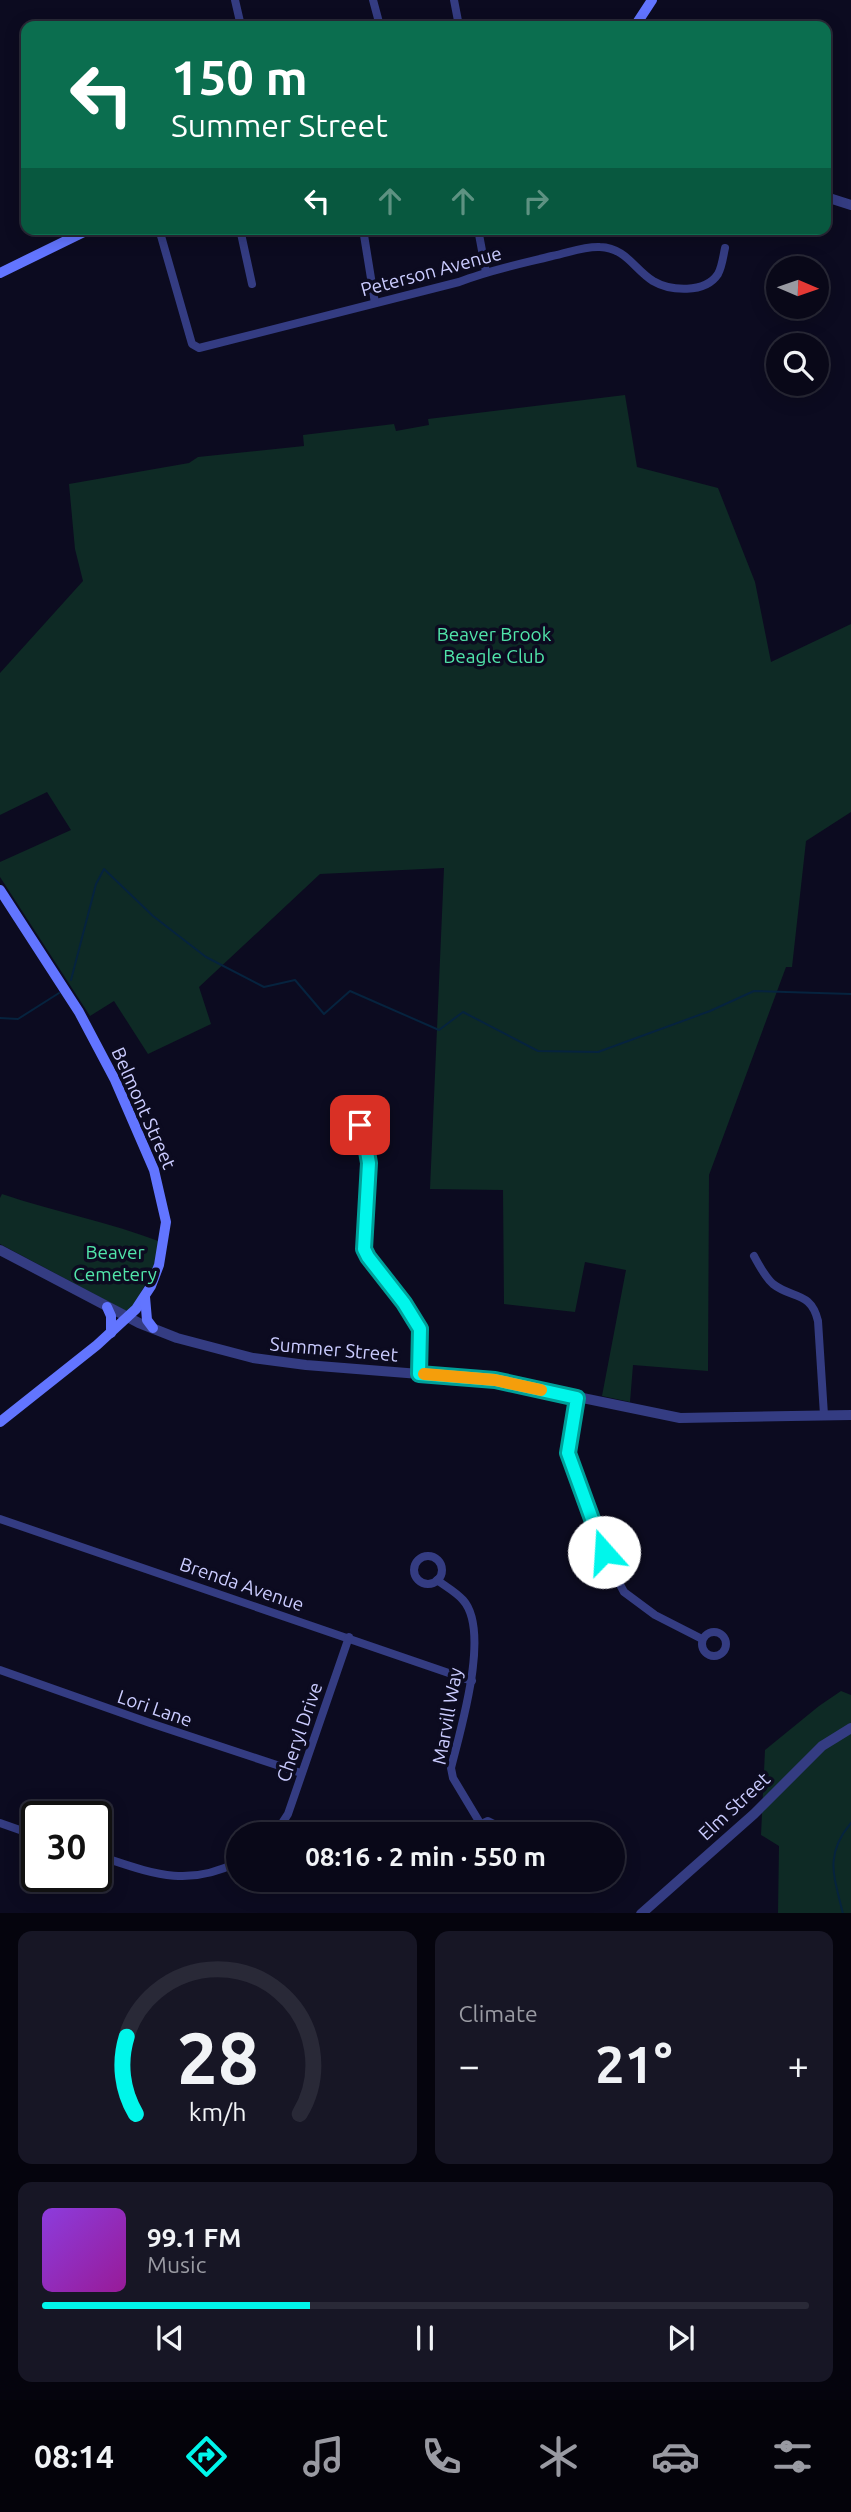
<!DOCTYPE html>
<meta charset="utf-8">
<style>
body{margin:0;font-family:Ubuntu,sans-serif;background:#171625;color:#f1f3f6;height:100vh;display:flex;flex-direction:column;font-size:26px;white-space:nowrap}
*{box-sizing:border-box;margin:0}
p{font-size:23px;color:#999aa2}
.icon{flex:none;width:38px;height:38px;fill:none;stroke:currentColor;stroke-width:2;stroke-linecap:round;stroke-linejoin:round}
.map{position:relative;height:1913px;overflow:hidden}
.side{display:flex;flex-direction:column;gap:18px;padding:18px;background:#05040d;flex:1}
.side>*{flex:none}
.banner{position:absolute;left:21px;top:21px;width:810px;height:214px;border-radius:14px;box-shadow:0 4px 18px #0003,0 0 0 2px #292937;background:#0b6e4f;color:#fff;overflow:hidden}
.needle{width:46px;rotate:92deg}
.buttons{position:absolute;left:766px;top:256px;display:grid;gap:14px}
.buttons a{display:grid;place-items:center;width:63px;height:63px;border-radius:50%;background:#090818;box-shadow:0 4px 18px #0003,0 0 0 2px #292937;font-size:35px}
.speed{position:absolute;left:21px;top:1801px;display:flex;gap:14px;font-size:35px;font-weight:700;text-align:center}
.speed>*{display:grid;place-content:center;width:91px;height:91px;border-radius:50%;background:#090818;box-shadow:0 4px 18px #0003,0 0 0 2px #292937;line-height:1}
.speed .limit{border:4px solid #111;border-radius:10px;background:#fff;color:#111}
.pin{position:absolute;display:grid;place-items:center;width:60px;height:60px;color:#fff;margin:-30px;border-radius:14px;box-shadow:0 4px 10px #0006}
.me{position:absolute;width:77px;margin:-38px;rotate:341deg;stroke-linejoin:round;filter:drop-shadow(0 0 5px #0008)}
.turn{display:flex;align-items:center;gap:24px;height:147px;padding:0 35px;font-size:32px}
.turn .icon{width:91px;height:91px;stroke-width:2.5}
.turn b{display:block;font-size:49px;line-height:60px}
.lanes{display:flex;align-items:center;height:66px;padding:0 35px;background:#0003;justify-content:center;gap:35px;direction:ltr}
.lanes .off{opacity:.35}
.big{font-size:52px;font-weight:700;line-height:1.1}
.side .card{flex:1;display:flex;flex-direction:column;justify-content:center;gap:10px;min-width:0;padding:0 24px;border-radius:14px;background:#171625}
.side .dial{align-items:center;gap:0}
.dial svg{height:182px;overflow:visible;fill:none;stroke:#292937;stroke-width:7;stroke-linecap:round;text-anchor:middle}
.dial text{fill:#f1f3f6;stroke:none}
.song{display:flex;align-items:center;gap:21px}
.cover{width:84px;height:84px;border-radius:10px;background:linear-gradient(135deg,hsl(270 70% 55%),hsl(300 70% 35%))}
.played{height:7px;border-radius:4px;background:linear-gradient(90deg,#00f6eb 35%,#292937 35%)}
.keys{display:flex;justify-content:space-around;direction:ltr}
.heat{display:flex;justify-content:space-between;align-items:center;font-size:38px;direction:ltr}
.side .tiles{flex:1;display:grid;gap:18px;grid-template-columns:1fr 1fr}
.card:last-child{grid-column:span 2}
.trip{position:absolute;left:226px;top:1822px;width:399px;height:70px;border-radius:35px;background:#090818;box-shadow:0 4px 18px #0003,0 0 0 2px #292937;font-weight:700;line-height:70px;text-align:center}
.tabs{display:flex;height:112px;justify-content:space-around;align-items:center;background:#04030a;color:#999aa2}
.tabs .icon{width:49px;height:49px}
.tabs .selected{color:#00f6eb}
.tabs b{font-size:32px;color:#f1f3f6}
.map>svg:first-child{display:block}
.green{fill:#0e2a25}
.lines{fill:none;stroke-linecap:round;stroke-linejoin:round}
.stream{stroke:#06233e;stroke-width:2}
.minor{stroke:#343c82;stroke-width:8}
.tertiary{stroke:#343c82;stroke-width:10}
.secondary{stroke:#6275ff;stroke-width:10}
.route-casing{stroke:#00a099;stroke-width:18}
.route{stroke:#00f6eb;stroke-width:12}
.slow{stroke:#f59e0b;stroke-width:12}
.labels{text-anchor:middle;stroke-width:7;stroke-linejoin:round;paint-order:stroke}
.street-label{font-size:19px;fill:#cbccff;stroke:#0c0b20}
.park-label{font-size:19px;fill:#51e5aa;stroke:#0c0b20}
</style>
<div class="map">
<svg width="851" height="1914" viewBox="0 0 851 1914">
<rect width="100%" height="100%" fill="#0c0b20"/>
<!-- green -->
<g class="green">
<path d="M625,395L637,467L718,488L755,582L771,662L851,624V812L806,841L792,967H786L709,1175L708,1371L633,1365L630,1402L602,1396L626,1270L585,1262L575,1312L504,1304L503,1190L430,1189L444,868L320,874L199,987L211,1024L148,1054L114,1001L90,1016L0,877V862L71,830L47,792L0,815V673L83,581L75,549L69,484L189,463L198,457L304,446L303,435L394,424L396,431L429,425L428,419Z"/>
<path d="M2,1194C55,1212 109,1222 161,1242L151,1274L131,1310L126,1311L0,1244V1198Z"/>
<path d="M841,1691L851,1695V1913H778L779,1846L761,1835L765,1750L819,1706Z"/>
</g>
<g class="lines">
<!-- stream -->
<g class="stream">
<path d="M71,980L96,884L104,869L153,916L206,957L264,987L295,980L324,1014L350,991L439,1030L463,1012L538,1051L598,1052L710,1011L754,991L851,994"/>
<path d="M0,1018L18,1019L59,993"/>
<path d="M843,1914C834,1876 824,1855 851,1823"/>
</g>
<!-- minor -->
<g class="minor">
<path d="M235,0L241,26"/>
<path d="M373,0L380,26"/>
<path d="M454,0L459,26"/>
<path d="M159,229L192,344L199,348L459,282C489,270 520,264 552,256C568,253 584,246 600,247C626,248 634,269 653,281C670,291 705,294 718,274C722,267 723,257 725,248"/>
<path d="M240,229L252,284"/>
<path d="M363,229L375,303"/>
<path d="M478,229L486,272"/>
<circle cx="348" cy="1119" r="13"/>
<path d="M357,1129L366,1146L369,1163L364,1249L368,1257L404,1303L420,1329L419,1374"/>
<path d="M754,1256C759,1265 765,1277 773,1284C792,1299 811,1291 818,1321L824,1415"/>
<path d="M577,1398L568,1445L570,1461L609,1564L624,1592L655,1615L702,1639"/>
<path d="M0,1519L472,1681"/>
<circle cx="428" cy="1570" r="14"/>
<path d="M437,1580C445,1586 456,1592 463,1600C491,1631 460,1731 451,1768L453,1778L480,1823"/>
<circle cx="714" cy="1644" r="12"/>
<path d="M0,1670L150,1723L301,1773"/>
<path d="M0,1823L37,1836"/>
<path d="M275,1834L288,1814L349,1637"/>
<path d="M474,1834L477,1826L488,1821L496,1825L500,1834"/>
<path d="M96,1855C149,1872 185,1889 238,1862"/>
</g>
<!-- tertiary -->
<g class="tertiary">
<path d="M826,197L851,205"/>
<path d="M0,1250L139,1323L177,1338L253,1358L306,1365L495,1380L680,1418L851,1415"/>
<path d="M641,1914L754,1814L822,1746L851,1728"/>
</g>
<!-- secondary -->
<g class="secondary">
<path d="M635,26L652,0"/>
<path d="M0,273L90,229"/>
<path d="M0,890L79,1012L115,1080L154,1170L166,1222L159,1265L151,1286L136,1309L97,1345L0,1422"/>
<path d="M145,1297L147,1320L153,1328"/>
<path d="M107,1307L111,1316V1333"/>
</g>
</g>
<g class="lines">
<!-- route casing -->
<g class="route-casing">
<path id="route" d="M360,1125L357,1129L366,1146L369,1163L364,1249L368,1257L404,1303L420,1329L419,1374L495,1380L577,1398L568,1453L604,1552"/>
</g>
<!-- route -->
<use href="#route" class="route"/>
<!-- slow -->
<path class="slow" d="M424,1374L495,1380L541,1390"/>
</g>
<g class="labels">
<!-- street labels -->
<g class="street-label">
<text transform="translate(431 271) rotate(-15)" y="7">Peterson Avenue</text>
<text transform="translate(144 1108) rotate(66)" y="7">Belmont Street</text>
<text transform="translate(334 1349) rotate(5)" y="7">Summer Street</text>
<text transform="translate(242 1584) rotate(19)" y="7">Brenda Avenue</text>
<text transform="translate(155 1708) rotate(19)" y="7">Lori Lane</text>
<text transform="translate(447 1716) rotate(-80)" y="7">Marvill Way</text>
<text transform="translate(299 1732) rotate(-71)" y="7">Cheryl Drive</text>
<text transform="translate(734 1806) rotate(-43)" y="7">Elm Street</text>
</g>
<!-- park labels -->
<g class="park-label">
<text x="494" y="641">Beaver Brook<tspan x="494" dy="22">Beagle Club</tspan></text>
<text x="115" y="1259">Beaver<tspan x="115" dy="22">Cemetery</tspan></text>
</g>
</g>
</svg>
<div class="buttons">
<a><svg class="needle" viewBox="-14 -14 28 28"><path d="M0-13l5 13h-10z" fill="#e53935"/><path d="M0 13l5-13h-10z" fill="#999aa2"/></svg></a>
<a><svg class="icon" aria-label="search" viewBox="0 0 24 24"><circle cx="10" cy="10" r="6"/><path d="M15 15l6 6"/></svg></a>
</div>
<div class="speed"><div class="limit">30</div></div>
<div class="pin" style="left:360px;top:1125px;background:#d93025"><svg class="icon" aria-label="arrive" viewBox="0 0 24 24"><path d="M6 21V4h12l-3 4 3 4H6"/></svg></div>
<svg class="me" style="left:604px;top:1552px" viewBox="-20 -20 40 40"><circle r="19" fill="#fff"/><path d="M0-13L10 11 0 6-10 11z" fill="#00f6eb"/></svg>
<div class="trip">08:16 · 2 min · 550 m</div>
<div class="banner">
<div class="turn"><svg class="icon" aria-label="left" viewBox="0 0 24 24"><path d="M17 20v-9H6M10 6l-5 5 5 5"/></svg><div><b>150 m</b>Summer Street</div></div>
<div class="lanes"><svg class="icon" aria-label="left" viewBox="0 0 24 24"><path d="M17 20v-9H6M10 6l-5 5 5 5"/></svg><svg class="icon off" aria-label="ahead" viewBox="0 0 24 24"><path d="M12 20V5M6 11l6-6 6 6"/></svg><svg class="icon off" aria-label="ahead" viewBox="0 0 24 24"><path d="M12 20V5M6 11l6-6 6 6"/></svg><svg class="icon off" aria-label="right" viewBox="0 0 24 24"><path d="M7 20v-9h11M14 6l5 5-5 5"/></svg></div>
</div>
</div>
<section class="side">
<div class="tiles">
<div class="card dial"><svg viewBox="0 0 100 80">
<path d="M14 69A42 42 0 1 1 86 69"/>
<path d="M14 69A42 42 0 0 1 10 35" stroke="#00f6eb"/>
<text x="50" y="56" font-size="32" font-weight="700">28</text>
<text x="50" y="72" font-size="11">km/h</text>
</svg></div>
<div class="card"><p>Climate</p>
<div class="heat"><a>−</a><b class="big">21°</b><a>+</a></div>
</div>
<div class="card">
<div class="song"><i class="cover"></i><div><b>99.1 FM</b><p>Music</p></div></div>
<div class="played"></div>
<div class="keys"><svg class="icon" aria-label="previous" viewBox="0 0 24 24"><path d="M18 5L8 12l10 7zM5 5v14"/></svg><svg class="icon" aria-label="pause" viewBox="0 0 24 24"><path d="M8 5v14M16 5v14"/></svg><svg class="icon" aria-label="next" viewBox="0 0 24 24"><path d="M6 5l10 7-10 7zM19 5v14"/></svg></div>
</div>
</div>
</section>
<nav class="tabs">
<b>08:14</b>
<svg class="icon selected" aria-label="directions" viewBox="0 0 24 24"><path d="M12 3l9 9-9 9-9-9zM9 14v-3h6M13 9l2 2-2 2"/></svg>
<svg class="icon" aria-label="music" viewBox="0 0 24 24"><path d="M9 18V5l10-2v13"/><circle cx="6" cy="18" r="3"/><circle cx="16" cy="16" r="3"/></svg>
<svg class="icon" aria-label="phone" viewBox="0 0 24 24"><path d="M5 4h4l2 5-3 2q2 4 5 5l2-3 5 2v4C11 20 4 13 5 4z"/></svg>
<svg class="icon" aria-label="climate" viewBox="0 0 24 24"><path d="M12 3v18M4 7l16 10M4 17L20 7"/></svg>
<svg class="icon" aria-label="car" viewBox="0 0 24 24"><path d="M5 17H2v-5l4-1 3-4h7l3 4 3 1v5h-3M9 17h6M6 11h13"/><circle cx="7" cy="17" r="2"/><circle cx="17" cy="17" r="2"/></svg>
<svg class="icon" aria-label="filters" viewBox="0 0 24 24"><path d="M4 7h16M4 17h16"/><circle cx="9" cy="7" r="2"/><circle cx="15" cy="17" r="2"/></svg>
</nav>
